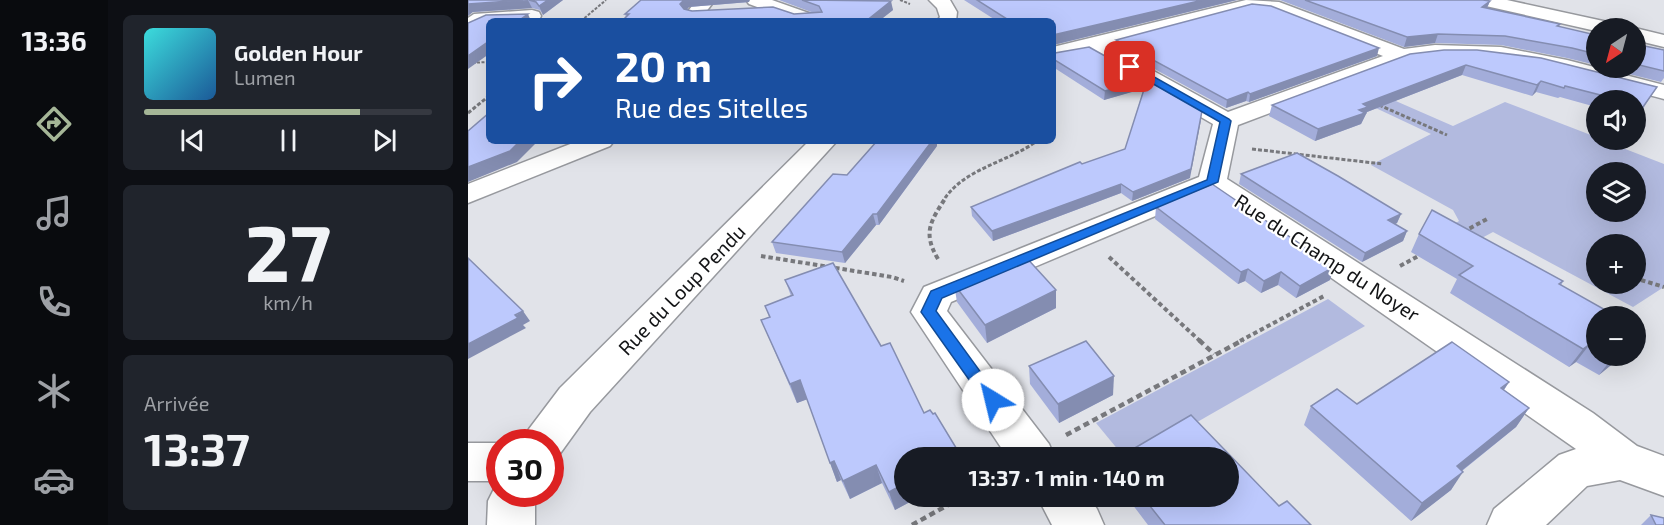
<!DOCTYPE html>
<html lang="fr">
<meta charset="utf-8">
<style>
body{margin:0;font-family:"Exo 2",sans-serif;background:#20242c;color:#f1f3f6;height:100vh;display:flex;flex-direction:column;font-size:22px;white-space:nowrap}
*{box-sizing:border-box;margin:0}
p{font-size:20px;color:#9ea1a6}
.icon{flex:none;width:33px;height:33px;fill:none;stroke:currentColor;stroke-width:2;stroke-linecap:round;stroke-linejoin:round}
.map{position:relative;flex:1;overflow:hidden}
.details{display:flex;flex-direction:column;gap:15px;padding:15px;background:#0d0f14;width:360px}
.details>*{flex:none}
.top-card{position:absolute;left:18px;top:18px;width:570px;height:126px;border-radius:9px;box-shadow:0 6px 24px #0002;background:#1a4fa0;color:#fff;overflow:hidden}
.needle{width:39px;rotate:216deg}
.controls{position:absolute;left:1118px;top:18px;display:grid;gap:12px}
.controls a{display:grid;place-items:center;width:60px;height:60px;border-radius:50%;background:#171b24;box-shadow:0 6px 24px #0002;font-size:30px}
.speed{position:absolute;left:18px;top:429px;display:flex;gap:12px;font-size:30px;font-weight:700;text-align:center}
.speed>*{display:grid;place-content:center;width:78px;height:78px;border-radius:50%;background:#171b24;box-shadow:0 6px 24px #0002;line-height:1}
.speed .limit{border:9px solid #d22;background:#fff;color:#111}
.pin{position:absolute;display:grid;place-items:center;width:51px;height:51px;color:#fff;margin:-26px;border-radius:12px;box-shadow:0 3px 9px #0006}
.me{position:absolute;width:66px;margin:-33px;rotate:324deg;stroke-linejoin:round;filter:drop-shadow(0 0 4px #0008)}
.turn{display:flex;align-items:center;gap:21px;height:126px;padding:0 30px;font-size:27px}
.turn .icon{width:78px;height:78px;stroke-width:2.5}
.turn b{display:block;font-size:42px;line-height:51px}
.big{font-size:45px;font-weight:700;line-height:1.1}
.details .widget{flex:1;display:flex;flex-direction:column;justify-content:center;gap:9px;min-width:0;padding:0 21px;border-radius:9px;background:#20242c}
.details .dial{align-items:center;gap:0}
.dial b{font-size:78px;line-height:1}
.song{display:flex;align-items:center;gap:18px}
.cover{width:72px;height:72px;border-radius:9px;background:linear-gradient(135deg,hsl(180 70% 55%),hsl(210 70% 35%))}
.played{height:6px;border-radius:3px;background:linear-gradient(90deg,#a5b697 75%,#363941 75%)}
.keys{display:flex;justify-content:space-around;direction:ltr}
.trip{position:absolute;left:426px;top:447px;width:345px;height:60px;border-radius:30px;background:#171b24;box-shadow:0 6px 24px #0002;font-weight:700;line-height:60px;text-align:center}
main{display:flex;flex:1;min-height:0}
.tab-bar{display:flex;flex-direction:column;width:108px;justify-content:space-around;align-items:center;background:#090b0e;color:#9ea1a6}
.tab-bar .icon{width:42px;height:42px}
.tab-bar .on{color:#a5b697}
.tab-bar b{font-size:27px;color:#f1f3f6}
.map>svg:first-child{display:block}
.green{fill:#b2badf;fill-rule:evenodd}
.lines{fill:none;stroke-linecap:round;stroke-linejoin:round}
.minor-casing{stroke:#97999e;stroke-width:3}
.path-far3{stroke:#77787c;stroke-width:2;stroke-dasharray:3 1.5;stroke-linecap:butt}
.path-far2{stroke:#77787c;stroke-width:3;stroke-dasharray:4 2;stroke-linecap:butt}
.path-far1{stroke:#77787c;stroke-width:4;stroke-dasharray:4.5 3;stroke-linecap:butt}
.path{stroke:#77787c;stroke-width:4.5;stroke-dasharray:6 4;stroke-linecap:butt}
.minor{fill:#fff;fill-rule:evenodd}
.wall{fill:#a3adda}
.shaded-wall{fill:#848db1}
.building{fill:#bdc9fd;stroke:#848db1;stroke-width:1.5}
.route{fill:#1a73e8;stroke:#114b97;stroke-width:1.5}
.labels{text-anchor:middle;stroke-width:4.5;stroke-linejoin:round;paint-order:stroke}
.street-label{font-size:20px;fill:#121315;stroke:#fff}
</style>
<main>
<nav class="tab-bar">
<b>13:36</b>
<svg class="icon on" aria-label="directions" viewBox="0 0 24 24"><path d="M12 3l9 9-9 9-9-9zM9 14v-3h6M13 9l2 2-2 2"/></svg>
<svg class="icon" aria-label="music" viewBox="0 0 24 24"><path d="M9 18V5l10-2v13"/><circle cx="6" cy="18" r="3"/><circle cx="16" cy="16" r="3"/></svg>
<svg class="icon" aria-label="phone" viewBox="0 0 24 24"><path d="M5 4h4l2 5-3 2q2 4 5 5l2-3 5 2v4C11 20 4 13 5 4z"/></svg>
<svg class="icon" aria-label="climate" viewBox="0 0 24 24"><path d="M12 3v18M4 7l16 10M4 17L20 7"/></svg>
<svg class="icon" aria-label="car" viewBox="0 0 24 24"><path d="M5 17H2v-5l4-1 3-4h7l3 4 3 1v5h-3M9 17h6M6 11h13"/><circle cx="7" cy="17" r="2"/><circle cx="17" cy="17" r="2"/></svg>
</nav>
<section class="details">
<div class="widget">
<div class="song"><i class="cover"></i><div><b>Golden Hour</b><p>Lumen</p></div></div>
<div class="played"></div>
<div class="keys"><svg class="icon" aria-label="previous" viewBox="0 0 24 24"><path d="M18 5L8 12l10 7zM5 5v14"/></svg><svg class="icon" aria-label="pause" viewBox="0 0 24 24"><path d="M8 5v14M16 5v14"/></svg><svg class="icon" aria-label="next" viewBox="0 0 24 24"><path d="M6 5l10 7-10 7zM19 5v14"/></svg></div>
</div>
<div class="widget dial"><b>27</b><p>km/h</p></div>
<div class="widget"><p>Arrivée</p><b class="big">13:37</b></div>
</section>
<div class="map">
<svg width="1196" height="525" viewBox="0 0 1196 525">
<rect width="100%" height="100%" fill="#e1e3e9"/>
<!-- green -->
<g class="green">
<path d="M914,95L985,126L1037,102L1128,137V140H1134L1196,164V287L1165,307L1025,232L982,255L958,241L991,221L985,210L903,165L963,134L895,102ZM1128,172H1167V212H1128ZM1128,244H1167V284H1128Z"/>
<path d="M860,299L897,326L668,457H656L628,423Z"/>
</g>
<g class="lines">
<!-- minor casing -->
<g class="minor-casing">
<g id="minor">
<path d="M229,0H247L231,21H212Z"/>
<path d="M278,0H304L352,17L354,21H328L281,4Z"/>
<path d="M461,0H482L489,12L488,21H469L472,17L469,8Z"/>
<path d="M778,0L811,2L936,49L967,45L1033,47L1099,60L1196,85V99C1108,77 1030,47 938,62L770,125L759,179L1125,413L1169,446L1196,456V496L1152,480L1119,486L1078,525H1019L1026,509L1091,455L1108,449L742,193L483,302L479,311L581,444L587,458H540L443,312L456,287L731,177L745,124L621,52L585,59V47ZM783,9L802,11L915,56L760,112L642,47Z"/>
<path d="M1006,0H1039L1149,24L1152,28H1128V31L1009,4Z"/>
<path d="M64,10L71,12L73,16L71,20L21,21V23L0,32V18L6,14Z"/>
<path d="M1166,28H1167L1196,35V47L1167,40Z"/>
<path d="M110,141H146L142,146L0,203V184Z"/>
<path d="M341,141H369L122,412L91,455L82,458V442H54L61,429L92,388Z"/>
<path d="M0,443H32V494H71L67,502V525H19L20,501L30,481H0Z"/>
<path d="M569,496H620L629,509L636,525H584Z"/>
</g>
</g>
<!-- path-far3 -->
<g class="path-far3">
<path d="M432,0L442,4"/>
<path d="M113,21L138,0"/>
<path d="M0,63L21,62"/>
</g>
<!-- path-far2 -->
<g class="path-far2">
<path d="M911,105L979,135"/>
<path d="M0,113L21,96"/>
<path d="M784,149L915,164"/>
<path d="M477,198C498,168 540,162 569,141"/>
</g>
<!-- path-far1 -->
<g class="path-far1">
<path d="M995,232L1019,219"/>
<path d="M293,256L424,277L436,281"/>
<path d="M641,257L732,341"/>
<path d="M470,259C454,232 463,221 478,197"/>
<path d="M932,266L954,254"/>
<path d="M1173,280L1196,287"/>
<path d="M772,341L856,296"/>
</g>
<!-- path -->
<g class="path">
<path d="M731,340L746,354"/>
<path d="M598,435L775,340"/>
<path d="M444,525L496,496"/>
</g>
<!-- minor -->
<use href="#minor" class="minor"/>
</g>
<!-- wall -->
<g class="wall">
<path d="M0,0H95L75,15L72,10L64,8L5,12Z"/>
<path d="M173,0L281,2L221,7L218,10L224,11L326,14L346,13L311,0H421L425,10L411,21L158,17L157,14Z"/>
<path d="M496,0H769L585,45V21H529Z"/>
<path d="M812,0H1015L1022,1L1019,8L1092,24L1091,27L1128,35V65L1099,58L1033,45L967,43L936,47Z"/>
<path d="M648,40L909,56L781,102L778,101L758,108L648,48Z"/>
<path d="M1167,44L1196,50V78L1193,82L1137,68H1167Z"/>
<path d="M942,54L1189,87L1169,118H1167V100H1128V107L1092,97L1090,98L1068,92L1064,96L994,75L899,112L893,124L847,141L801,116L804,105Z"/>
<path d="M585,57L678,79L722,178L664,201L653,193L525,241L504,216L503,207L614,164L657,149L676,88L636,100L585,67Z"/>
<path d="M469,146L411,225H408L377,263L308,253L304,242L379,175Z"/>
<path d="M773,174L933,214L929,223L927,224L939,231L935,241L894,262L771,184Z"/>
<path d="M688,207L862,280L828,298L810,285L793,293L777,281L770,284L687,219Z"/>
<path d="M951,234L1095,281L1093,286L1128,316V356H1154L1131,375L1108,362L1101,367L982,293L989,279L943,252Z"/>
<path d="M317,280L413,346L456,413L493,456V458H436V496H453L427,510L414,483L382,499L373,480L369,482L339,399L329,403L293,320L301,317L297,306L323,296Z"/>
<path d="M486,284L588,308L519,343L489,302Z"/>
<path d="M561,366L645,395L591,423L562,384Z"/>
<path d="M1041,382L1036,390L1061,408L1048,427L994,471L983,490L943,521L836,425L843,406L889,404Z"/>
<path d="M723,415L811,506L819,501L843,525H680L658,496H760V458H664L665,449Z"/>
<path d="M1183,515L1196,525H1173Z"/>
</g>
<!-- shaded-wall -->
<g class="shaded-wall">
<path d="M60,0L64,8L5,12L0,16V4Z"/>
<path d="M80,0H95L75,15L71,6Z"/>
<path d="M216,0H282L281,2L221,7L216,13L212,4Z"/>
<path d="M735,0H769L585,45V35Z"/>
<path d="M423,1L425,10L411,21H398Z"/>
<path d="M1022,1L1018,10L1014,7Z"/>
<path d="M60,14L63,21H50Z"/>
<path d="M970,34L967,43L936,47L939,37Z"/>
<path d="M21,41V54L0,69V56Z"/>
<path d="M911,48L909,56L781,102L782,94Z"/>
<path d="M998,65L994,75L899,112L893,124L847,141L850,129L895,104Z"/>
<path d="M678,79V88L636,100L637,91Z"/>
<path d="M1073,81L1068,92L1064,96L1069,85Z"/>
<path d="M780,92L778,101L758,108L759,100Z"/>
<path d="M733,120L722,178L664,201L665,192Z"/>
<path d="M52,141H70L49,162L0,182V167Z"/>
<path d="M463,141H469V146L411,225L409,214Z"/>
<path d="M653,184V193L525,241L524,231Z"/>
<path d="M405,214L408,225L377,263L374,252Z"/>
<path d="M933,214L929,223L916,230L920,220Z"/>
<path d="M939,231L935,241L894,262L897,253Z"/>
<path d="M866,267L862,280L828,298L832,286Z"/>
<path d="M780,269L777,281L770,284L773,272Z"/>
<path d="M813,272L810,285L793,293L796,281Z"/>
<path d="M588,290V308L519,343L517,325Z"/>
<path d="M55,311L62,321L55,325L58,328L0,359V344Z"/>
<path d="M1122,344L1108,362L1101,367L1115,349Z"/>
<path d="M1147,356H1154L1131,375L1145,357Z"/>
<path d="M646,376L645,395L591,423L590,404Z"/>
<path d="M332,380L340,399L329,403L322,384Z"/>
<path d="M1041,382L1029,400L1033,388Z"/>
<path d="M1061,408L1048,427L977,484L989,466Z"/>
<path d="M366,461L373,480L369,482L362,463Z"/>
<path d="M408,465L414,483L382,499L375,481Z"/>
<path d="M995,472L983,490L943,521L954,503Z"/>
<path d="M436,484V496H453L427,510L421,492Z"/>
</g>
<!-- building -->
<g class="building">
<path d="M0,0H55L0,4Z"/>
<path d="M61,0H80L71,6L68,2Z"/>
<path d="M173,0H216L212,4L216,9L224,11L305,7L326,14L354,12L351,6L334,0L423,1L398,21H154L161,14H157Z"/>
<path d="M509,0H735L585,35V21H542Z"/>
<path d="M837,0H1015L1022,1L1014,7L1092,24L1089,26L1128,35V54L1104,48L1037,36L970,34L939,37Z"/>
<path d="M784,4L803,6L911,48L782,94L780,92L759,100L648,40Z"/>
<path d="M60,14L50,21H21V41L0,56V23L18,15Z"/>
<path d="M1167,44L1196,50V71L1167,64Z"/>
<path d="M621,47L678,79L637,91L585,59L587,53Z"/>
<path d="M976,50H1009L1073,58L1189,87L1175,107L1167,105V100H1152L1097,86L1096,88L1073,81L1069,85L998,65L895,104L900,107L891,110L897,113L850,129L804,105L942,54Z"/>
<path d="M679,80L734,111L723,169L665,192L653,184L524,231L503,207L612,162L614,164L657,149Z"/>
<path d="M21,113V141H52L42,151L0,167V131Z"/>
<path d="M409,141H464L409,214H405L374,252L304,242L365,174L379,175Z"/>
<path d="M829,153L870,176L933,214L920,220L939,231L897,253L773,174Z"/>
<path d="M744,184L866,267L832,286L813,272L796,281L780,269L773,272L688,207Z"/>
<path d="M964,210L1095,281L1091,284L1148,316H1128V347L1122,344L1115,349L991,275L1005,266L951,234Z"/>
<path d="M556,255L588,290L517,325L486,284Z"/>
<path d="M0,258L55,311L47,315L50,318L0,344Z"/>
<path d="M365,263L413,346L422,343L456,413L462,410L465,414L467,413L493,456L489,458H436V484L421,492L408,465L375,481L366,461L362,463L332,380L322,384L293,320L302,317L297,306L325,295L317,280Z"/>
<path d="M1167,327L1175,331L1167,338Z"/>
<path d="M618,341L646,376L590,404L561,366Z"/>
<path d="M984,342L1041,382L1033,388L1061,408L989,466L995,472L954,503L843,406L869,389L889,404Z"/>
<path d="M723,415L811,506L819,501L843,525H697L674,496H760V458H673L665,449Z"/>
<path d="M1183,515L1196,518V525H1188Z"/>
</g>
<!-- route -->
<path class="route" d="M659,65H665L761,119L763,121L750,182L474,298L468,311L533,400L531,405L525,407L519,405L453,312L463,291L739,180L752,122L659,69Z"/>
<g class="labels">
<!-- street labels -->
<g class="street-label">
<text transform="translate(859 258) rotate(33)" y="7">Rue du Champ du Noyer</text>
<text transform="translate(214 290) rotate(-46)" y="7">Rue du Loup Pendu</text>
</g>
</g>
</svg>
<div class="controls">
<a><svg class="needle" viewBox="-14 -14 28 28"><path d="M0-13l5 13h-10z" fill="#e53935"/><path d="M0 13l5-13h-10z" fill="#9ea1a6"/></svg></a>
<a><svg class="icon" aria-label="sound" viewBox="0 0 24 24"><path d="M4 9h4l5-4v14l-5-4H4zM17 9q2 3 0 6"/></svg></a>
<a><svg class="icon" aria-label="layers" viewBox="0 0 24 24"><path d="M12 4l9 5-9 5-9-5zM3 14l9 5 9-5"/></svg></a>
<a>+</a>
<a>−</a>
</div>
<div class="speed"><div class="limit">30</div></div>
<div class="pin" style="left:662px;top:67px;background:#d93025"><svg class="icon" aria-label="arrive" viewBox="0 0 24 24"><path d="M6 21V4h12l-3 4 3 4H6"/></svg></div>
<svg class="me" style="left:525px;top:400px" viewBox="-20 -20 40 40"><circle r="19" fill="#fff"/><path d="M0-13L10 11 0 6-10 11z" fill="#1a73e8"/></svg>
<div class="trip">13:37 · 1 min · 140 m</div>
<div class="top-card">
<div class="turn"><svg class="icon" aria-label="right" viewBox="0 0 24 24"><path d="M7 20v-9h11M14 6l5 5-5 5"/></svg><div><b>20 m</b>Rue des Sitelles</div></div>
</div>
</div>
</main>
